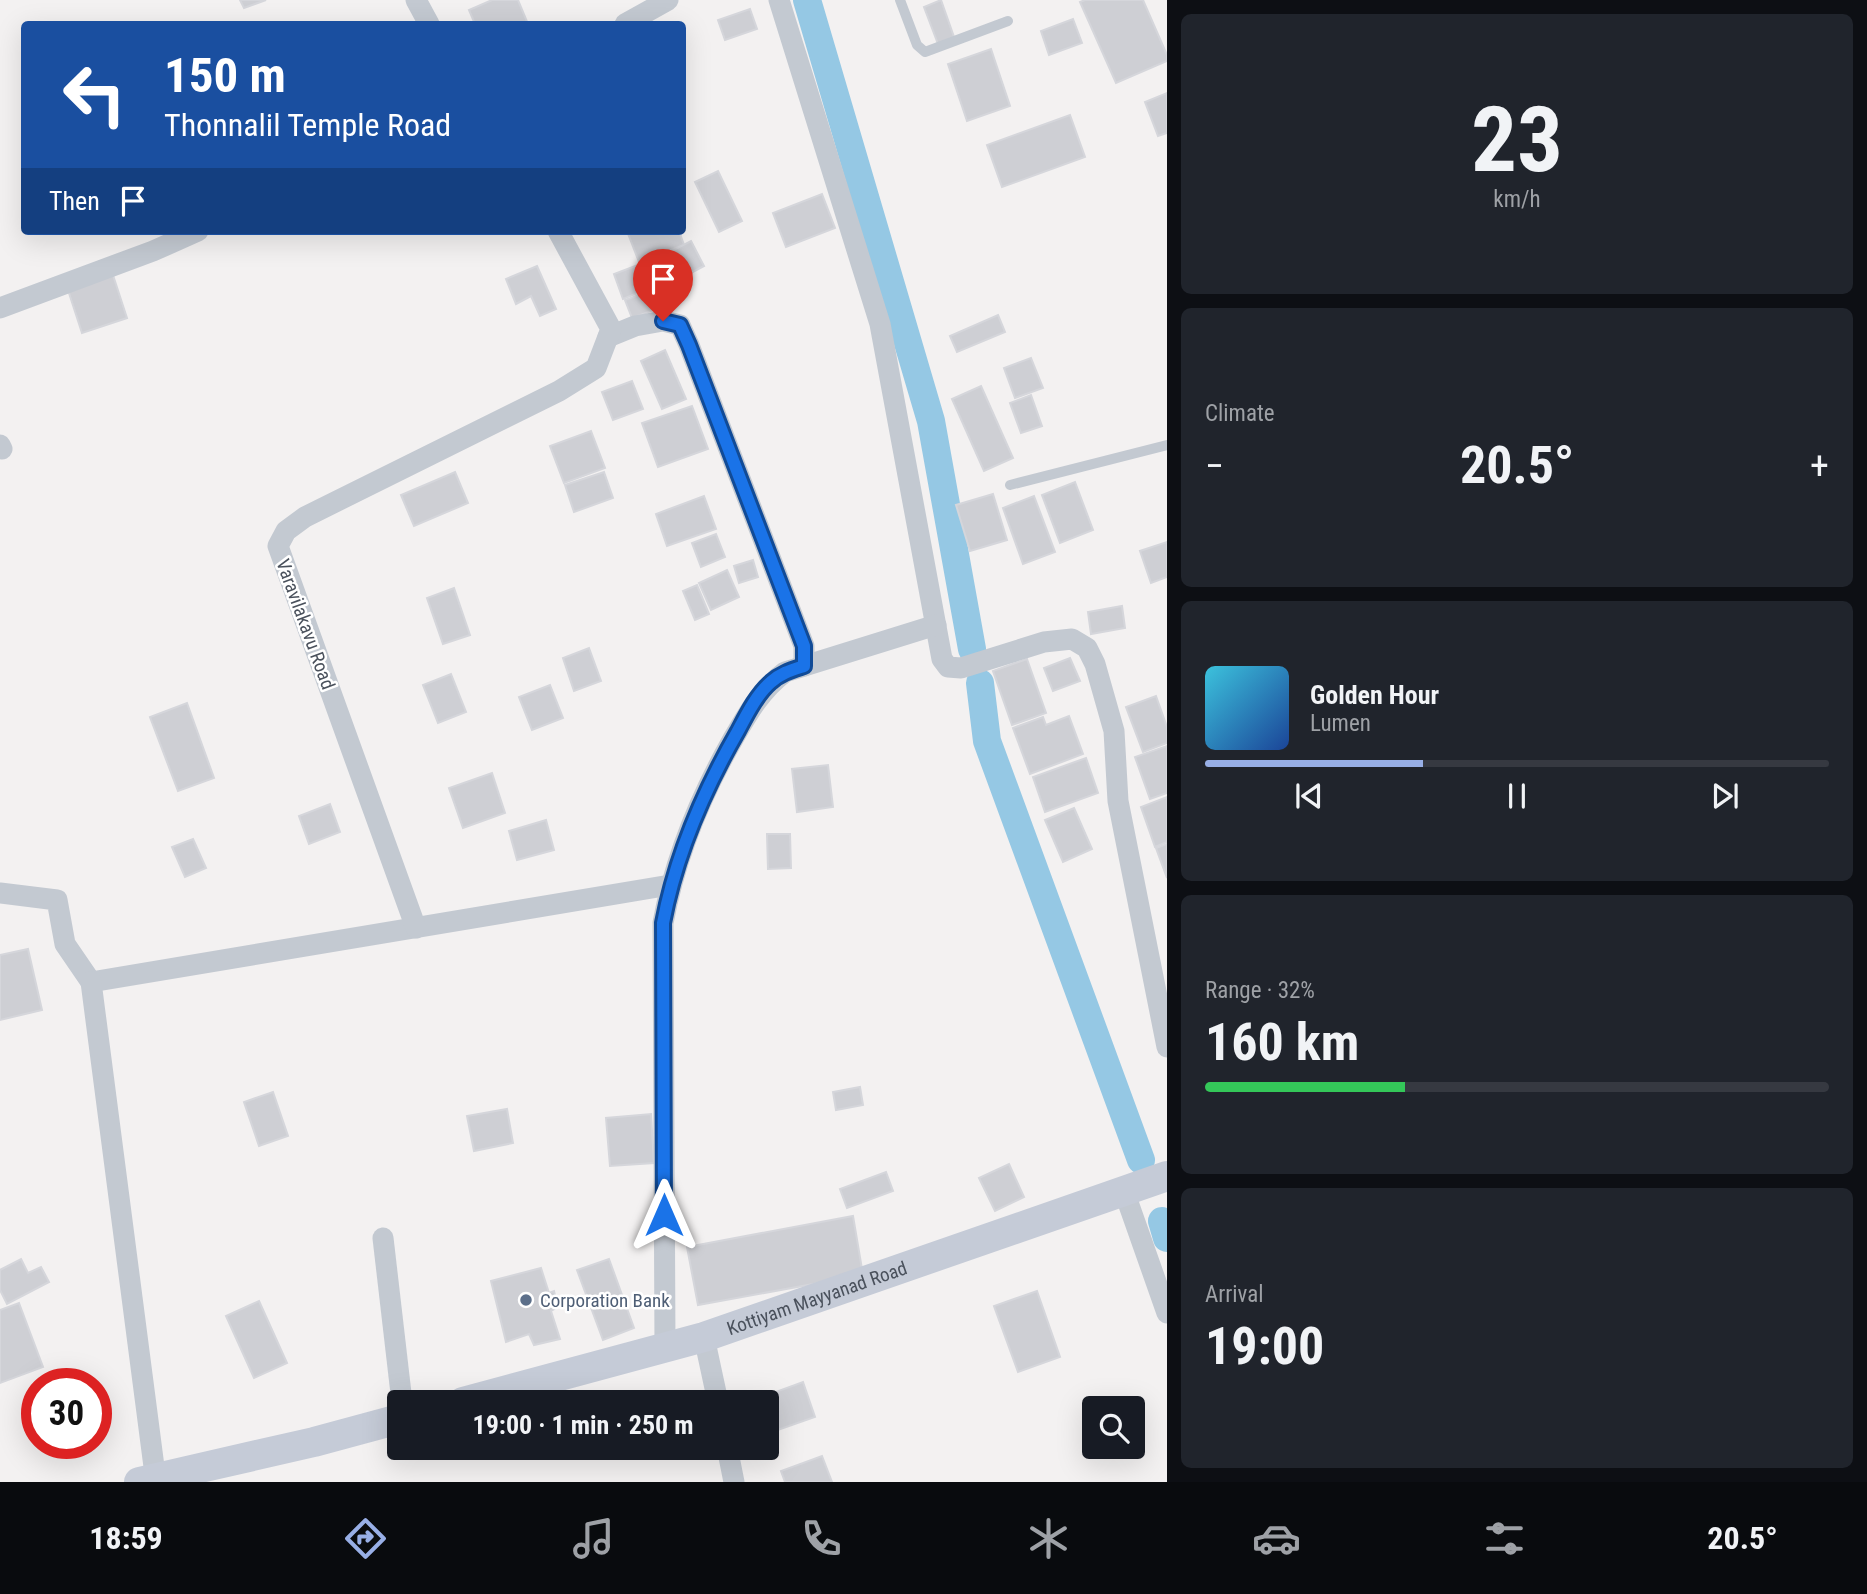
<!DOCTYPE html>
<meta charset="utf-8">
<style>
body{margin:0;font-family:"Roboto Condensed",sans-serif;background:#20242c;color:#f1f3f6;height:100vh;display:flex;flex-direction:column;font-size:26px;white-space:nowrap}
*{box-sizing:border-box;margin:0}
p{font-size:23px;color:#9ea1a6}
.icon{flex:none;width:38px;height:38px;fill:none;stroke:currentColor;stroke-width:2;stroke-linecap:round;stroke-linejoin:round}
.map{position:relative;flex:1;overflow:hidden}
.side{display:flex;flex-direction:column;gap:14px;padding:14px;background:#0d0f14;width:700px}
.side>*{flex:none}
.hud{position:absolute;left:21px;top:21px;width:665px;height:214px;border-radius:7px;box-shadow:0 7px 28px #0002;background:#1a4fa0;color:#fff;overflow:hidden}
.tools{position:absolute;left:1082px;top:1396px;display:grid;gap:14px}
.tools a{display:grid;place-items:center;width:63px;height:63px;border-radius:7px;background:#171b24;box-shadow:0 7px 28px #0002;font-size:35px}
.speed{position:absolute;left:21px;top:1368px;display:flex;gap:14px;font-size:35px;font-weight:700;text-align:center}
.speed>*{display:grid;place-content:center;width:91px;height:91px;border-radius:50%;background:#171b24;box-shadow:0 7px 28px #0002;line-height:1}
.speed .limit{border:10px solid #d22;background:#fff;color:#111}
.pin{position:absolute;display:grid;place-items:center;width:60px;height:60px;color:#fff;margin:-72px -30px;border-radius:50% 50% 50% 0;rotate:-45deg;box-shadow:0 0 7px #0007}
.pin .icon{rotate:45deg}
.me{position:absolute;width:77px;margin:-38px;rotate:0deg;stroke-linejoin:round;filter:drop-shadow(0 0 5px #0008)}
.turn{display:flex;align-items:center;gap:24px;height:147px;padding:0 28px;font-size:32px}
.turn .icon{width:91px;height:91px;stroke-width:2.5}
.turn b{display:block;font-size:49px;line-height:60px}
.then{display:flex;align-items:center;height:66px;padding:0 28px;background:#0003;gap:14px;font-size:26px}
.big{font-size:52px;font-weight:700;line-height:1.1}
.side .widget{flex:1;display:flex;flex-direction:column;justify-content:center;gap:10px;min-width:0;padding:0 24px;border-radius:10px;background:#20242c}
.side .dial{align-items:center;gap:0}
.dial b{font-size:91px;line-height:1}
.song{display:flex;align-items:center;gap:21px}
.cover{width:84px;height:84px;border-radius:10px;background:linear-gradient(135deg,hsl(190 70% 55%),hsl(220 70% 35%))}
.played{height:7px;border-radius:4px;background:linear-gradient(90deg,#98afe6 35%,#363941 35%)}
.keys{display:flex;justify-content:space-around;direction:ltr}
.heat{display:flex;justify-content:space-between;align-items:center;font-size:38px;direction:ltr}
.charge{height:10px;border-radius:5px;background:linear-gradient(90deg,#34c759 32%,#363941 0)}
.trip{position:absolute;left:387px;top:1390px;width:392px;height:70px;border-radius:7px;background:#171b24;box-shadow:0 7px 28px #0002;font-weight:700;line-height:70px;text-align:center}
.dock{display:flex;height:112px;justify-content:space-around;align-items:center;background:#090b0e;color:#9ea1a6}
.dock .icon{width:49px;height:49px}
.dock .on{color:#98afe6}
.dock b{font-size:32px;color:#f1f3f6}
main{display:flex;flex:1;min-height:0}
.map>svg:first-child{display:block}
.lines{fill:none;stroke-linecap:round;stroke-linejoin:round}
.canal{stroke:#95c8e4;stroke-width:28}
.building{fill:#cecfd4;stroke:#d5d6db;stroke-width:2}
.lane{stroke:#c3c9d1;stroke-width:10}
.street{stroke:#c3c9d1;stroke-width:21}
.secondary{stroke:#c5cbd7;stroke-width:30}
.route-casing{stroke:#114b97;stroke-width:18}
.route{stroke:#1a73e8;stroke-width:12}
.service-dot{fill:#5c6f8a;stroke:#fff;stroke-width:2.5}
.labels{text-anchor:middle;stroke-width:5;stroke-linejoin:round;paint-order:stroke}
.street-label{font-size:19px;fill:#4a515c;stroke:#fff}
.service-label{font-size:19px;fill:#4e5e75;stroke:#fff;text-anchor:start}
</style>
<main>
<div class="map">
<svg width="1167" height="1482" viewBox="0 0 1167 1482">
<rect width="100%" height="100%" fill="#f3f1f1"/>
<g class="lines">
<!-- canal -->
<g class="canal">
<path d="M807,0L931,421L972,649"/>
<path d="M980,683L987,741L1141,1160"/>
<path d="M1162,1221L1167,1238"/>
</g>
</g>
<!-- building -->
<g class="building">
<path d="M240,0H266L244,8Z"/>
<path d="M492,0H518L528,24H475L469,10Z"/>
<path d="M941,0L954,37L938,44L924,7Z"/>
<path d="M1085,0H1143L1167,55V61L1116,83L1080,2Z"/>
<path d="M750,9L757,29L725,40L718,20Z"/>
<path d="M1073,19L1082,43L1049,55L1041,31Z"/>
<path d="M991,49L1010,106L967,121L948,64Z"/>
<path d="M1167,93V133L1158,136L1145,102Z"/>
<path d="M1070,115L1085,157L1002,187L987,145Z"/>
<path d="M718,171L742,221L719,232L695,182Z"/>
<path d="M822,194L835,228L786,247L773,213Z"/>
<path d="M627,231H679L684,245L639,262Z"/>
<path d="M691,241L704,266L678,280L664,255Z"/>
<path d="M664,255L673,279L623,299L614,274Z"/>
<path d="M537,266L556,309L540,316L531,296L516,304L506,279Z"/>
<path d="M112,272L127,318L82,333L67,287Z"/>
<path d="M655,289L662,307L632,318L625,300Z"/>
<path d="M998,315L1005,332L957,352L950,336Z"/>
<path d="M665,350L686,399L662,409L641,361Z"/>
<path d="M1031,358L1043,388L1015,398L1004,368Z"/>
<path d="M632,381L643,409L613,420L602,392Z"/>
<path d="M981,386L1013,458L984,471L952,399Z"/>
<path d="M1031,395L1042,426L1021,433L1010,403Z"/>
<path d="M692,406L708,449L658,467L642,423Z"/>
<path d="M591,431L605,468L564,483L550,446Z"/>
<path d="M455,472L468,503L414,526L401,495Z"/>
<path d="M604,472L613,498L574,512L565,485Z"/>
<path d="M1075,482L1093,530L1060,543L1042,495Z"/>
<path d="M993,494L1007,540L970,551L956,505Z"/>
<path d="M704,496L716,529L667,546L656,514Z"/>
<path d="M1034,496L1055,552L1023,564L1003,508Z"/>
<path d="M716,534L725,557L701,567L692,543Z"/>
<path d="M1167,542V577L1151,583L1140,551Z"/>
<path d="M753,560L758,577L739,583L734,566Z"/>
<path d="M727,570L739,597L711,610L699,583Z"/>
<path d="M697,585L709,614L695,620L683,591Z"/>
<path d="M454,588L470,635L443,644L427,598Z"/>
<path d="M1122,606L1125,628L1091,634L1088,612Z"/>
<path d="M589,648L601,681L574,691L563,658Z"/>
<path d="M1070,658L1080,681L1053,691L1044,668Z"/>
<path d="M1027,659L1046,713L1012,725L993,671Z"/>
<path d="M451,674L466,712L438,723L423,685Z"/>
<path d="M550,685L563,718L532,730L519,697Z"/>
<path d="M1156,696L1167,727V743L1143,752L1126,707Z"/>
<path d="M187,703L214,778L178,791L150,717Z"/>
<path d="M1069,716L1083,754L1030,774L1013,728L1043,717L1046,725Z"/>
<path d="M1167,746V793L1150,799L1135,757Z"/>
<path d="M1086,758L1098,793L1045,812L1033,777Z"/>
<path d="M828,765L833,807L797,812L792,769Z"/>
<path d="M492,773L505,813L463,828L449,788Z"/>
<path d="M1167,797V842L1155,847L1141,807Z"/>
<path d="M330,804L340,832L309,844L299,816Z"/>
<path d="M1074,808L1092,849L1063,862L1045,820Z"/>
<path d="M546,820L554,850L517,860L509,831Z"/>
<path d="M767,834H790L791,868L768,869Z"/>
<path d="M193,839L206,868L185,877L172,847Z"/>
<path d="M1167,844V878L1156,848Z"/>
<path d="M28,949L42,1010L0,1020V955Z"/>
<path d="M860,1087L863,1105L836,1110L833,1092Z"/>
<path d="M273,1092L288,1136L259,1146L244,1102Z"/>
<path d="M507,1109L513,1143L474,1151L467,1116Z"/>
<path d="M651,1114L654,1163L610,1166L606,1118Z"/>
<path d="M1009,1164L1024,1197L995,1211L979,1178Z"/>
<path d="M886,1172L893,1191L847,1208L840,1189Z"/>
<path d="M853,1216L863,1275L698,1305L687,1247Z"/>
<path d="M21,1259L28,1273L41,1267L49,1282L7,1304L0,1290V1270Z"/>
<path d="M609,1259L634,1328L603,1340L577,1270Z"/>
<path d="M541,1268L549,1293L554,1291L558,1307L551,1311L560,1339L534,1345L529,1334L506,1342L491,1281Z"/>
<path d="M1037,1291L1060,1357L1018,1372L994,1306Z"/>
<path d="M259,1301L287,1363L254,1378L226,1316Z"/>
<path d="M19,1303L43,1367L0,1383V1310Z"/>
<path d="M803,1382L815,1417L766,1434V1402L751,1401Z"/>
<path d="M822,1456L832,1482H785L781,1471Z"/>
</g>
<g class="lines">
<!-- lane -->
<g class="lane">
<path d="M900,0L917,45L925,52L1008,21"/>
<path d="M1010,485L1167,445"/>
</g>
<!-- street -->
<g class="street">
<path d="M416,0L429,24"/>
<path d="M779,0L880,324L942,659L948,667L961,668L1044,642L1072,639L1087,648L1095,664L1114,731L1118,801L1167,1047"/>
<path d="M625,24L668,0"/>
<path d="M0,308L153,251L198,231"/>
<path d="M608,337L635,326L663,321L680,325L689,345L804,646V666"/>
<path d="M0,445L2,449"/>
<path d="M0,893L57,900L65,944L91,982L670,885"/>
<path d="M416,928L278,546L286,531L305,517L559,391L596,368L611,329L558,231"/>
<path d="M91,982L156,1482"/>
<path d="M1124,1191L1167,1313"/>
<path d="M383,1238L402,1402"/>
<path d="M704,1337L718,1402"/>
<path d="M665,1347L663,923C675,857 700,797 733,739C748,713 761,690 785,672L936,625"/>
<path d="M727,1447L734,1482"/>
</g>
<!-- secondary -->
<g class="secondary">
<path id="s1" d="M463,1402L704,1337L1167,1176"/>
<path d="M139,1482L314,1442L399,1419"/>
</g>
</g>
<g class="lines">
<!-- route casing -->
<g class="route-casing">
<path id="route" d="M663,321L680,325L689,345L804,646V666C792,670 781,673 771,682C757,694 747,714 738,731C703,792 676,854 663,923L664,1215"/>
</g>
<!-- route -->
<use href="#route" class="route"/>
</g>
<!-- markers -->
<circle class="service-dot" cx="526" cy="1300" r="7"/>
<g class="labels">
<!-- street labels -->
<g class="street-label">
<text transform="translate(306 624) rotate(70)" y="7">Varavilakavu Road</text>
<text dy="7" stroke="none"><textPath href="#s1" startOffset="369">Kottiyam Mayyanad Road</textPath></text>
</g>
<!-- service labels -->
<g class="service-label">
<text x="540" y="1307">Corporation Bank</text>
</g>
</g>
</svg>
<div class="tools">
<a><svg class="icon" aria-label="search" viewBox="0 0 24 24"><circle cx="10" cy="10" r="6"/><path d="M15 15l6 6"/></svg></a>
</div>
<div class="speed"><div class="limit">30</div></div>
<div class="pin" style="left:663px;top:321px;background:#d93025"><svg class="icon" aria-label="arrive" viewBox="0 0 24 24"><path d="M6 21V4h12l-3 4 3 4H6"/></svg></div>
<svg class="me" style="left:664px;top:1215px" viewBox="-20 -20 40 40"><path d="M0-17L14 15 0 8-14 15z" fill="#1a73e8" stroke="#fff" stroke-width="4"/></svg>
<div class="trip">19:00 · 1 min · 250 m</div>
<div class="hud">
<div class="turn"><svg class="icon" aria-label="left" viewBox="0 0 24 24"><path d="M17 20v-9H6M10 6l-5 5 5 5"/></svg><div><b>150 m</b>Thonnalil Temple Road</div></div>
<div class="then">Then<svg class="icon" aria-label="arrive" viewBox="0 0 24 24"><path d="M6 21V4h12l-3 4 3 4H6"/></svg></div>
</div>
</div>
<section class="side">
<div class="widget dial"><b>23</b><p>km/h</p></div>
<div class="widget"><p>Climate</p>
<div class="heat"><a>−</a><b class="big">20.5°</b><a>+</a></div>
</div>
<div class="widget">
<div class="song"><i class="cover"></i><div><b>Golden Hour</b><p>Lumen</p></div></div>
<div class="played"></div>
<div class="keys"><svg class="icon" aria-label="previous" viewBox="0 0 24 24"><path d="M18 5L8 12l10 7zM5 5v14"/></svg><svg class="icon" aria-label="pause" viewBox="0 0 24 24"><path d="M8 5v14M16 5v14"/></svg><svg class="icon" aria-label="next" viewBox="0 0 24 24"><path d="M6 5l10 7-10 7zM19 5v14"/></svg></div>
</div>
<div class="widget"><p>Range · 32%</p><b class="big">160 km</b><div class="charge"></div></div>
<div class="widget"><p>Arrival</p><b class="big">19:00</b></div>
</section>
</main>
<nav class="dock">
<b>18:59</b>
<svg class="icon on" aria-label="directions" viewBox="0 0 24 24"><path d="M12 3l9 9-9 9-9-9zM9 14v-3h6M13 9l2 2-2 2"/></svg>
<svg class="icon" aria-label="music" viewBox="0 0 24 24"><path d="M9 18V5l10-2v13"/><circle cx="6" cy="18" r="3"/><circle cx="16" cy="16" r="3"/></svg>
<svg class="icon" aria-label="phone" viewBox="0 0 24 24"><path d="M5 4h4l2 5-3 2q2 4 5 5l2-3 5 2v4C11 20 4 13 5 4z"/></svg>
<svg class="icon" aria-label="climate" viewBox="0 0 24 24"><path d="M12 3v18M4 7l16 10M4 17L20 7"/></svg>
<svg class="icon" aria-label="car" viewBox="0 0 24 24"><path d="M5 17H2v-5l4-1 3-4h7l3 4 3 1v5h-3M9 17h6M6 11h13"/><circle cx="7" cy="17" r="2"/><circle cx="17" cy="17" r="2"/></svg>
<svg class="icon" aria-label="filters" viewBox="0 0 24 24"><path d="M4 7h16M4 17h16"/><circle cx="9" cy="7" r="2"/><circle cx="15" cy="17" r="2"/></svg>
<b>20.5°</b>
</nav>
